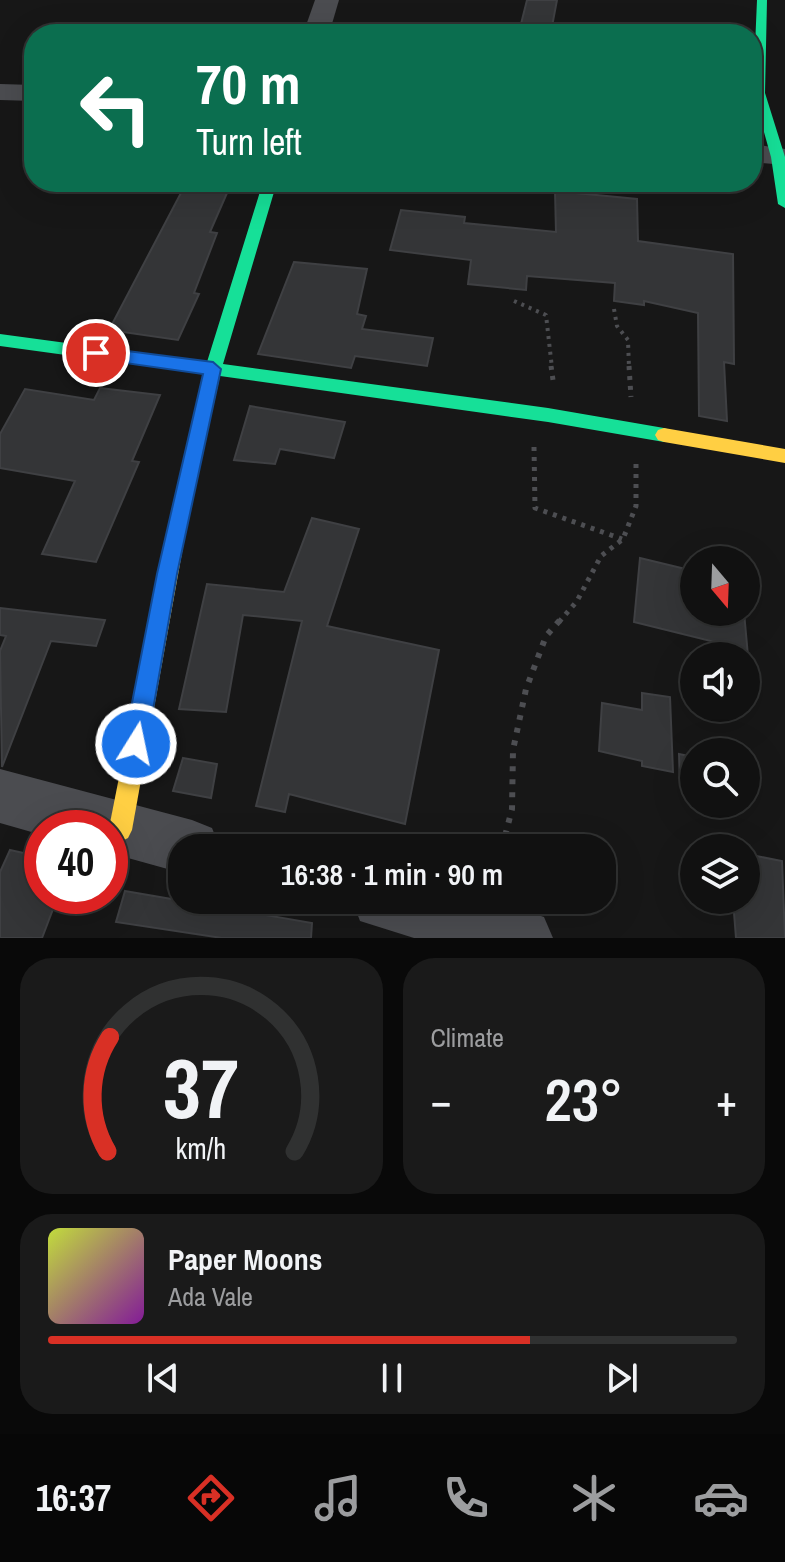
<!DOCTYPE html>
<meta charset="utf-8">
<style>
body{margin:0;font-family:"Archivo Narrow",sans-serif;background:#1a1a1a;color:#f1f3f6;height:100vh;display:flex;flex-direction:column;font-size:30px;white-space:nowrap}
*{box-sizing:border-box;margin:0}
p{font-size:26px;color:#9c9d9f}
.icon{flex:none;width:44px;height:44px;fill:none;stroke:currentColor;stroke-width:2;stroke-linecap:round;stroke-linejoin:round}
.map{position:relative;height:938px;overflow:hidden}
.details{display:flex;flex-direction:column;gap:20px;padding:20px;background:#090909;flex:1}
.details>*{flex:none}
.top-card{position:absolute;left:24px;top:24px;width:738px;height:168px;border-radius:32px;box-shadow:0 8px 32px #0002,0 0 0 2px #303131;background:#0b6e4f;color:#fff;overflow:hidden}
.needle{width:52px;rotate:161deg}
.fabs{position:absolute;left:680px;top:546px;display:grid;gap:16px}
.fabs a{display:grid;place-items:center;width:80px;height:80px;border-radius:50%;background:#111;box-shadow:0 8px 32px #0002,0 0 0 2px #303131;font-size:40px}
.speed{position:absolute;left:24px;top:810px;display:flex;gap:16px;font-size:40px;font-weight:700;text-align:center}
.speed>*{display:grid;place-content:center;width:104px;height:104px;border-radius:50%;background:#111;box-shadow:0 8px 32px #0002,0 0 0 2px #303131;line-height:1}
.speed .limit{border:12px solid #d22;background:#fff;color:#111}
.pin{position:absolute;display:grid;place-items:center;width:68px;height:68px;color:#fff;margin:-34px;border:4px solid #fff;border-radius:50%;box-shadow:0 2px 8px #0007}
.me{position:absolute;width:88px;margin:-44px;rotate:10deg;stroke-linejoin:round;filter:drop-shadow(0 0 6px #0008)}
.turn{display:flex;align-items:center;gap:28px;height:168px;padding:0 40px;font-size:36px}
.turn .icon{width:104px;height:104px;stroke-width:2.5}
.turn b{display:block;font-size:56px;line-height:68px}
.big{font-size:60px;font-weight:600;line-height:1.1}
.details .widget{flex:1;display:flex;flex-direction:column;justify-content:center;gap:12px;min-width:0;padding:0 28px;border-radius:32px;background:#1a1a1a}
.details .dial{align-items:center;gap:0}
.dial svg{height:208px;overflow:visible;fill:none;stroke:#303131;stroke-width:7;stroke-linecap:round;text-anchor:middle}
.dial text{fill:#f1f3f6;stroke:none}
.song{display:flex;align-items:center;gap:24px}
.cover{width:96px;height:96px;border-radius:12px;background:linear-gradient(135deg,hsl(70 70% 55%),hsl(290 70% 35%))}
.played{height:8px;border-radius:4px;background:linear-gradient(90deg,#d93025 70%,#303131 70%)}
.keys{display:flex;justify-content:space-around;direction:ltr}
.heat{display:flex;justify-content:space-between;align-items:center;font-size:44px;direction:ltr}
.details .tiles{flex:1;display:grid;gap:20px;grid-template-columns:1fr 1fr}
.widget:last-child{grid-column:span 2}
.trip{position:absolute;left:168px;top:834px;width:448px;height:80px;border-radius:32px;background:#111;box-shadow:0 8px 32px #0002,0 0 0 2px #303131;font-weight:600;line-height:80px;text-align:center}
.dock{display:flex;height:128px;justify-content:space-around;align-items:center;background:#070707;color:#9c9d9f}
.dock .icon{width:56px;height:56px}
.dock .current{color:#d93025}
.dock b{font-size:36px;color:#f1f3f6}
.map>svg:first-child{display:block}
.building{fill:#343537;stroke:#3f4043;stroke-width:2}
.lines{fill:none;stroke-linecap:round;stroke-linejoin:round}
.path-far2{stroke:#4d4e52;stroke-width:4;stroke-dasharray:3 5;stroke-linecap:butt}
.path-far1{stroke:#4d4e52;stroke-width:5;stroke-dasharray:4 6;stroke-linecap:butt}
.path{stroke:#4d4e52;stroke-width:6;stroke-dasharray:5 8;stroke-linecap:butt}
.street{fill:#4b4c50;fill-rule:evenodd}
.fast{fill:#16e098;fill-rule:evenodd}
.slow{fill:#ffcf43;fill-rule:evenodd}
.route{fill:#1a73e8;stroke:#114b97;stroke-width:2}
</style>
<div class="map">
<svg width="785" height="938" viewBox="0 0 785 938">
<rect width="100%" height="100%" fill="#171717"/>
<!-- building -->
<g class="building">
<path d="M527,0H557L551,32L520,28Z"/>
<path d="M183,189L227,193L210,232L217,233L194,293L199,294L178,340L109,330Z"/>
<path d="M555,191L637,199L638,241L733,254L734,364L724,362L727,421L699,416L698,313L644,301V305L614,301L615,283L527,276L526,290L468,284L471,260L390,250L401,210L465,217L464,223L556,232Z"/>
<path d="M294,262L367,269L357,314L366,316L362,329L433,338L427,366L355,356L351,368L258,354Z"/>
<path d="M100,388L160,395L132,461L139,462L96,562L42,554L75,481L0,468V434L25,389L94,400Z"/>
<path d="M250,406L345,422L334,458L280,449L275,464L234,460Z"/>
<path d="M312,518L359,529L327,626L439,650L405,824L289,794L285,812L256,806L302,621L243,615L226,712L179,709L207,584L284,592Z"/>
<path d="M640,558L694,571V612H744L748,656H716L715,642L634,622Z"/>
<path d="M0,608L105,620L96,646L51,641L2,767L0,651L6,636L0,635Z"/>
<path d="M642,693L670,697L673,772L642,766V761L599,751L602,703L642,710Z"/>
<path d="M679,754L694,757V787L680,785Z"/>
<path d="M183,758L217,764L211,798L173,791Z"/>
<path d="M10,850L42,857V896H58L42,938H0V872Z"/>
<path d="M746,854L782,861L785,938H736L733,900H746Z"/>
<path d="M125,891L312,923L311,938H222L116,922Z"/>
</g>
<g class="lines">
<!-- path-far2 -->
<g class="path-far2">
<path d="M514,301L546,315L552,368"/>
<path d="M614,309L617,326L628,340L629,368"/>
</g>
<!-- path-far1 -->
<g class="path-far1">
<path d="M551,366L553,380"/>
<path d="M629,366L631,397"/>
<path d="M534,447L535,508L622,539"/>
<path d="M559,622L577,601L601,556L623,539L636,506V463"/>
</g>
<!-- path -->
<path class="path" d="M502,848L512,809L513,750L526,689L546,636L560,620"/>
<!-- street -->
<g class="street">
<path d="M315,0H339L329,34H303Z"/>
<path d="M0,84L34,85V101L0,100Z"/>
<path d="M752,144L785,149V165L752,162Z"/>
<path d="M0,769L192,820L212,828L220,848H182V873L110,853V828H42V835L0,823Z"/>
<path d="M352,900H492L544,917L553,938H414L360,921Z"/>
</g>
<!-- fast -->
<g class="fast">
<path d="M757,0H767L765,93L785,157V208L778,204L771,157L753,93Z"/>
<path d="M263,182H277L223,364L548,408L664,428L670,430L673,435L670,440L664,442L548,422L220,376L187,525L185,531L178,533L171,531L169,525L204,374L0,346V334L207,362Z"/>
</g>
<!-- slow -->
<g class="slow">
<path d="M664,428L785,449V463L664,442L658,440L655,435L658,430Z"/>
<path d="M178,517L185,519L187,525L132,830L128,838L120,842L112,838L109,828L169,525L171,519Z"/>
</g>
</g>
<!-- route -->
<path class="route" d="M96,347L213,362L221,369L177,574L147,744L144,752L136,756L128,752L124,744L157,574L203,374L90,358V349Z"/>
</svg>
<div class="fabs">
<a><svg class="needle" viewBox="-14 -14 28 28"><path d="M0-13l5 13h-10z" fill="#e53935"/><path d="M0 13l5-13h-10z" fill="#9c9d9f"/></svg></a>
<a><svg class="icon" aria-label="sound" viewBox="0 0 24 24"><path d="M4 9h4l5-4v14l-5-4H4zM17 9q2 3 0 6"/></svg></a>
<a><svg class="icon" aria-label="search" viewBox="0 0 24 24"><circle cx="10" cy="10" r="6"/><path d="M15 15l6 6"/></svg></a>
<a><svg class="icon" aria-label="layers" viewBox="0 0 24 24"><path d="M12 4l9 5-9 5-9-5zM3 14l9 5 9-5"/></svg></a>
</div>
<div class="speed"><div class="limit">40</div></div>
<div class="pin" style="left:96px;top:353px;background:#d93025"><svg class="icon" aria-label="arrive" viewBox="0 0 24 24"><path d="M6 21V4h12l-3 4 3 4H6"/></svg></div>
<svg class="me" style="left:136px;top:744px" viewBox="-20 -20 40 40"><circle r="17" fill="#1a73e8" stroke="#fff" stroke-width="3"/><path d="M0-11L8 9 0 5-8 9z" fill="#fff"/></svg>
<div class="trip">16:38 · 1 min · 90 m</div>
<div class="top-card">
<div class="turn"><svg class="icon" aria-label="left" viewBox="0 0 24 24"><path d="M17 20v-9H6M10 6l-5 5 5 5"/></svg><div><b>70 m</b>Turn left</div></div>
</div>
</div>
<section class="details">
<div class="tiles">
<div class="widget dial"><svg viewBox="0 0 100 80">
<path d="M14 69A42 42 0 1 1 86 69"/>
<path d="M14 69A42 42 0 0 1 15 25" stroke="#d93025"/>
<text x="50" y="56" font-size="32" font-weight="700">37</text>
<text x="50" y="72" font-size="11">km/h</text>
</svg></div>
<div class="widget"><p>Climate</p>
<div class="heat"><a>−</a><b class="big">23°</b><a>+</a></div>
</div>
<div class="widget">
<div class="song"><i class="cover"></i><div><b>Paper Moons</b><p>Ada Vale</p></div></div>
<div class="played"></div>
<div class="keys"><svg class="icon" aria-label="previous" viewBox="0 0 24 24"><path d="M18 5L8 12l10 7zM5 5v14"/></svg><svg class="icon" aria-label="pause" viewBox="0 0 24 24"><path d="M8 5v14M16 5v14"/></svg><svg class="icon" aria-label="next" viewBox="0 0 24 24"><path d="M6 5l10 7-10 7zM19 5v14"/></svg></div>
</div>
</div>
</section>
<nav class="dock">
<b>16:37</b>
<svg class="icon current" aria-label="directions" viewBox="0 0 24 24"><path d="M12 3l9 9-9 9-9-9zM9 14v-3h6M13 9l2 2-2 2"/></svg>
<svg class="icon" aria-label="music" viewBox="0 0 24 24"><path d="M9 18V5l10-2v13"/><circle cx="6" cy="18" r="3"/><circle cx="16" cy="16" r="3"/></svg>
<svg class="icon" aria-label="phone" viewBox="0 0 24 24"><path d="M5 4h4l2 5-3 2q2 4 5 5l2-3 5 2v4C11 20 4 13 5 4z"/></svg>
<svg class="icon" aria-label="climate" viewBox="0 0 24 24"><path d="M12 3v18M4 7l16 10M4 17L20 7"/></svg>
<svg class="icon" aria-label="car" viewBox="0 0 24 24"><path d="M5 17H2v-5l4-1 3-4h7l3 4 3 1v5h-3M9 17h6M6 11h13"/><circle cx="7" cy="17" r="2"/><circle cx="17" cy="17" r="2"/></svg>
</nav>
